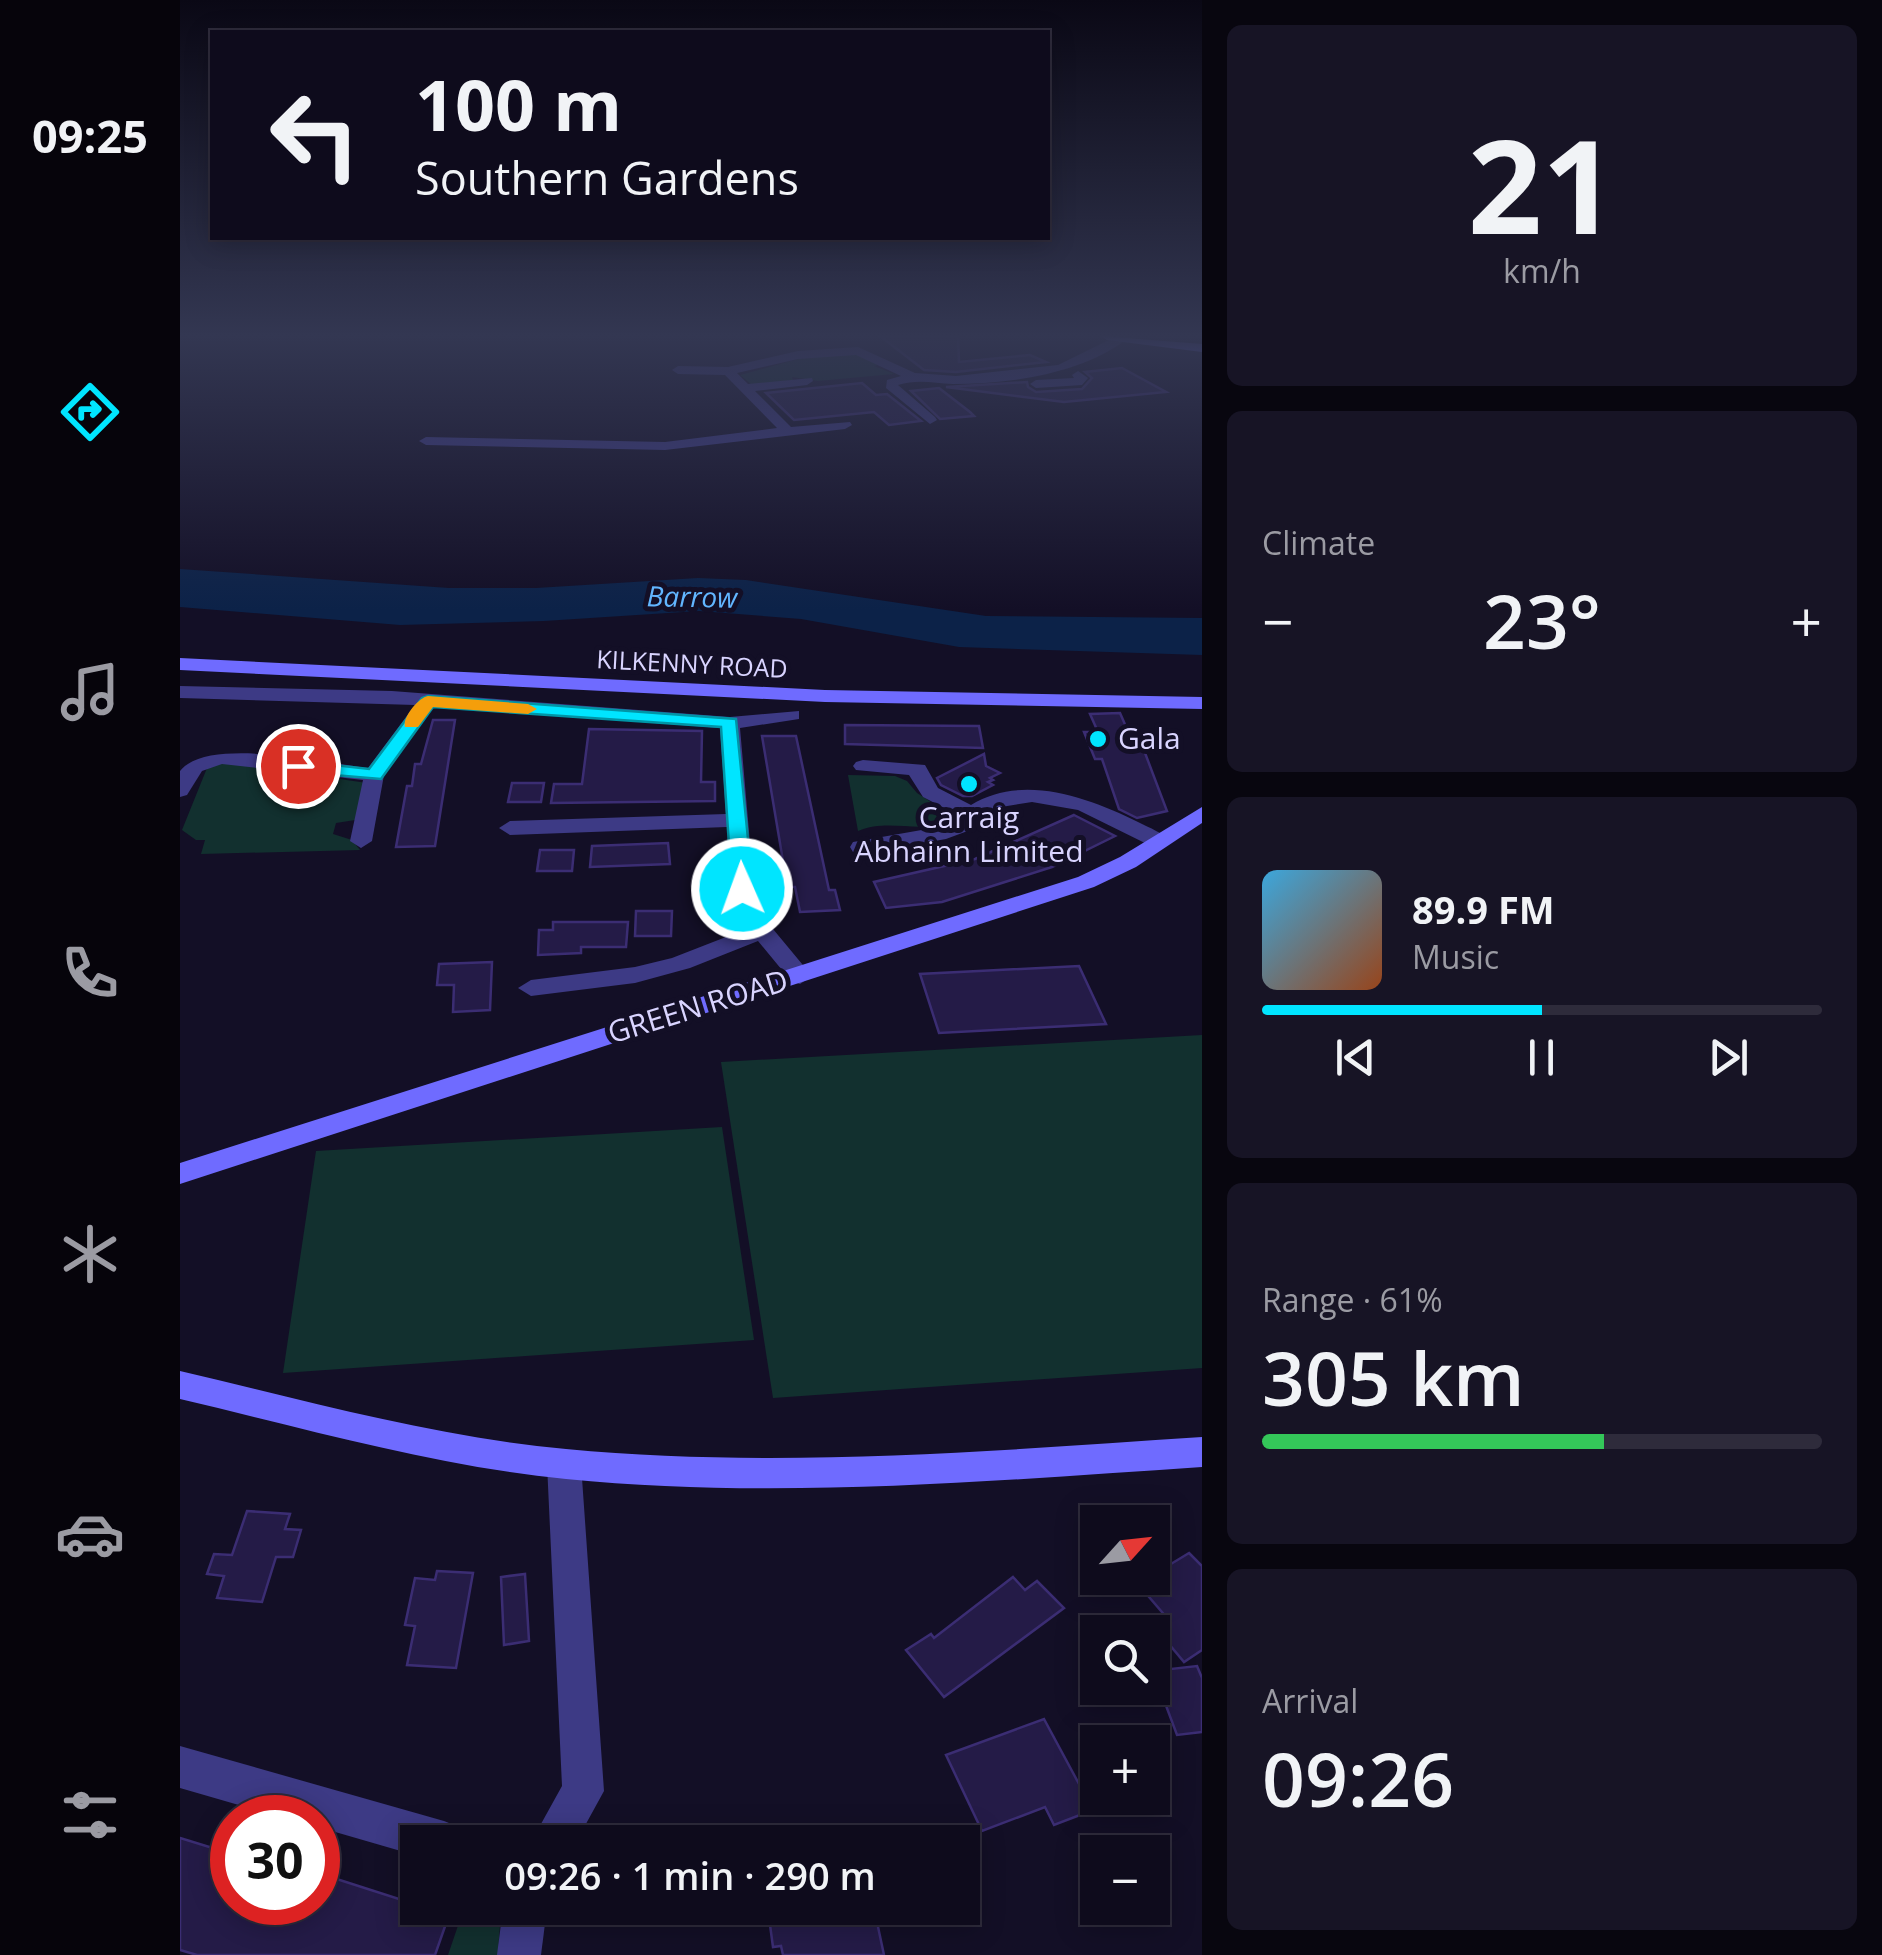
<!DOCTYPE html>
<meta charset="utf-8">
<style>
body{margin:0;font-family:"Open Sans",sans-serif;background:#171425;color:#f1f3f6;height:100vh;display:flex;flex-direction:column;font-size:38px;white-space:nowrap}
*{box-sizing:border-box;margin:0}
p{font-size:32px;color:#9b9ba3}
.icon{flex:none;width:55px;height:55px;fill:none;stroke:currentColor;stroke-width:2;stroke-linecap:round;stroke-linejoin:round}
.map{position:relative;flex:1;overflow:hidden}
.side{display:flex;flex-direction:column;gap:25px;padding:25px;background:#08060f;width:680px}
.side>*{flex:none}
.banner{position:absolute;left:30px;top:30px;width:840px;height:210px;border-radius:0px;box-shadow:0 5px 25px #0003,0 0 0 2px #2e2b3b;background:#0e0b1c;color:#f1f3f6;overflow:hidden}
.needle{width:65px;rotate:63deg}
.buttons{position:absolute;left:900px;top:1505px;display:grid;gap:20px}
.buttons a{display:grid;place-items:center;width:90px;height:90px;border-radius:0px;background:#0e0b1c;box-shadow:0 5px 25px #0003,0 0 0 2px #2e2b3b;font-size:50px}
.speed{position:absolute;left:30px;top:1795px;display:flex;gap:20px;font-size:50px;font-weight:700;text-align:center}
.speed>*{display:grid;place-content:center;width:130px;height:130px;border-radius:50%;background:#0e0b1c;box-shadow:0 5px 25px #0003,0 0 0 2px #2e2b3b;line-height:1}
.speed .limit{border:15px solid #d22;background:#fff;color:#111}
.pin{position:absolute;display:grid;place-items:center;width:85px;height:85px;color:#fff;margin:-42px;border:5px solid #fff;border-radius:50%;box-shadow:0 2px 10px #0007}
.me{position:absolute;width:110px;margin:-55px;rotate:358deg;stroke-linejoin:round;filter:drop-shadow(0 0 8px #0008)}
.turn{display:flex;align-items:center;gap:35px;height:210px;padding:0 40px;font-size:45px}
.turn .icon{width:130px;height:130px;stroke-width:2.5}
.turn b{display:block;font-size:70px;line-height:85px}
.big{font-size:75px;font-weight:600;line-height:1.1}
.side .card{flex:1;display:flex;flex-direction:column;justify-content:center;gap:15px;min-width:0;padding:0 35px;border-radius:15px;background:#171425}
.side .dial{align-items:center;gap:0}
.dial b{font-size:130px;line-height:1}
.song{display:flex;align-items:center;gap:30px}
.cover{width:120px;height:120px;border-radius:15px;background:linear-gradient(135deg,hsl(200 70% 55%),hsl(20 70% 35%))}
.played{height:10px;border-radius:5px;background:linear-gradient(90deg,#00e5ff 50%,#2e2b3b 50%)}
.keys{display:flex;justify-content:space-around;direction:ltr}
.heat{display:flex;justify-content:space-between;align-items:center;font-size:55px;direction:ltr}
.charge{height:15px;border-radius:8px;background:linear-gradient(90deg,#34c759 61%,#2e2b3b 0)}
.trip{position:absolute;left:220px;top:1825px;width:580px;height:100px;border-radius:0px;background:#0e0b1c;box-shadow:0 5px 25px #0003,0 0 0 2px #2e2b3b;font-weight:600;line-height:100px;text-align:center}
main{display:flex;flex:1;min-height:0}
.dock{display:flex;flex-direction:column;width:180px;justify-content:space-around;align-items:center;background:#06040b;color:#9b9ba3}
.dock .icon{width:70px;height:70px}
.dock .on{color:#00e5ff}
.dock b{font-size:45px;color:#f1f3f6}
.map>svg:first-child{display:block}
.green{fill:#12302f}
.water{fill:#0c2248}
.building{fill:#241b47;stroke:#3b2d73;stroke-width:2.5}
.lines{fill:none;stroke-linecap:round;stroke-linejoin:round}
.street{fill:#3d3a85;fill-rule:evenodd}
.secondary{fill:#6f6bff;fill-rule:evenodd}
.route{fill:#00e5ff;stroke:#0095a6;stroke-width:2.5}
.slow{fill:#f59e0b}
.poi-dot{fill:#00e5ff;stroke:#130f26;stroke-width:4}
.labels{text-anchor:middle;stroke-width:10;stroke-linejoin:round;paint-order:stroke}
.far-street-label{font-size:25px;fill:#d9d4ff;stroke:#130f26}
.far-water-label{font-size:28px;font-style:italic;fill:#62b6ff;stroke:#130f26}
.poi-label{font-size:30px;fill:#d9d4ff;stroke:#130f26;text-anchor:start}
.street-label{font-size:30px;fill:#d9d4ff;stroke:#130f26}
</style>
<main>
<nav class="dock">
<b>09:25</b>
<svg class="icon on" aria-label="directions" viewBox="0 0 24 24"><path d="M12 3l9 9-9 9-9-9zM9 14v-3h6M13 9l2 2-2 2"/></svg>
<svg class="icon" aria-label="music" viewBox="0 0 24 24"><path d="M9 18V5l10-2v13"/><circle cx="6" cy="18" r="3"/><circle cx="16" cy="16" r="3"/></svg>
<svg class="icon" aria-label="phone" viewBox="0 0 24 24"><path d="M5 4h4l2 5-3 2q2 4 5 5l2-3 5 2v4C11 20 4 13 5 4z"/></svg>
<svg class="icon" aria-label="climate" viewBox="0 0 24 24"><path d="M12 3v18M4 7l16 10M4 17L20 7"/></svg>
<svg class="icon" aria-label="car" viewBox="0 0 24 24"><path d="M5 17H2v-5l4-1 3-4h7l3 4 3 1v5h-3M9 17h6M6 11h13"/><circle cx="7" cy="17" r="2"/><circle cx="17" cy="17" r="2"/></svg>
<svg class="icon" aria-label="filters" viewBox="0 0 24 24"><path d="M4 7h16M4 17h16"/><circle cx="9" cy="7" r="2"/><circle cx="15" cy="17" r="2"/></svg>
</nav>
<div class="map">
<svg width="1022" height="1955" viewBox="0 0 1022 1955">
<rect width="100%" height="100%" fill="#130f26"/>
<!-- green -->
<g class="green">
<path d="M673,352L701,364L694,366L714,374L638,381L612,377L613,380L572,385L560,375L626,357Z"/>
<path d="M44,762L187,783L175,820L156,823L153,834L172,840L180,850L21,854L25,840H16L2,830L27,768Z"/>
<path d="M668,775L715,776L727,781L737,793L776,818C744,837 712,817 678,831Z"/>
<path d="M1022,1035V1368L593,1398L541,1062Z"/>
<path d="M542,1127L574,1340L103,1373L136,1151Z"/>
<path d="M284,1908H321L318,1955H268Z"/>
</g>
<!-- water -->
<path class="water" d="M0,569L269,588H356L518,578L566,580L806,616L1022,618V655L779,647L621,619L519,611L364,621L220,625L0,607Z"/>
<!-- building -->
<g class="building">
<path d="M700,336H778L779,362L850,355L866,362L776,372L744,370Z"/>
<path d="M942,368L986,392L884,402L766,387L847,382L848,387L856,392L902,389L912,378L905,372Z"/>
<path d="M682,383L696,395L707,394L741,421L709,425L694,412L614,420L586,393Z"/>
<path d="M759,388L790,412L794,416L760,419L731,391Z"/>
<path d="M940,713L954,745H962L987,811L957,818L939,809L922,759H915L904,732H918L910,714Z"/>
<path d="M253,720H275L255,846L216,847L227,786H232L235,764H241Z"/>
<path d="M665,725L799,726L803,748L665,744Z"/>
<path d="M409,729L522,731L521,782H535V801L371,803L374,784H402Z"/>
<path d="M582,736H616L649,890H655L660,910L620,912L615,887H603L599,868L604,867Z"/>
<path d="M804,754L806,766L820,773L810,778L813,780L808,782L813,785L792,796H783L761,785L757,778Z"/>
<path d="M332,783H364L361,802H328Z"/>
<path d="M894,815L935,836L872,867L762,902L706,908L694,882L795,859Z"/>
<path d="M488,843L490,864L410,867L412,846Z"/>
<path d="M360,850H394L392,871H357Z"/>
<path d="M456,911H492L491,936H455Z"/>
<path d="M373,922H448L446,947H401V953L358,955L359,930H373Z"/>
<path d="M312,962L310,1010L273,1012L274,985H257L259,964Z"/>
<path d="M899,966L926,1024L759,1033L740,974Z"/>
<path d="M67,1511L110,1514L105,1529L121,1530L113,1557H96L82,1602L37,1598L44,1576L27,1574L34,1554L52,1555Z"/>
<path d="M1009,1553L1022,1566V1650L1004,1662L974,1626L987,1618L958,1584Z"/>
<path d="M257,1571L293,1573L276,1668L227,1665L235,1626L225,1625L235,1578L255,1580Z"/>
<path d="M345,1574L349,1641L324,1645L321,1577Z"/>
<path d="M833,1577L845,1590L857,1581L884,1608L764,1697L726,1650L751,1634L754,1638Z"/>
<path d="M1017,1666L1022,1678V1732L997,1735L973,1671Z"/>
<path d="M864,1719L913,1810L874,1825L865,1807L802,1831L766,1755Z"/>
<path d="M0,1838L52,1854V1902H138V1873L269,1915L255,1955H17L0,1950Z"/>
<path d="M609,1908H694L704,1955H603L601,1946L593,1947L588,1910Z"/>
</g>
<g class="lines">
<!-- street -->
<g class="street">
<path d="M937,336L947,339C901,374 830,384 773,384C754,383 737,379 718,385L755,417L757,420L750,424L706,388L707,380L721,376L676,355L618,359L557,373L568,384L632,378L633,381L627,385L575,391L611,427L670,422L672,425L665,429L485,450L246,445L239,441L246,437L485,442L597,428L545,375L498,374L492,370L498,366L548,367L618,351L678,347L735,373L776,376L878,365Z"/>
<path d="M898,371L908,378L902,385L856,388L850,384L856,380L894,378L892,375Z"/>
<path d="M0,686L212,691L550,717L619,711V719L560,728L574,889L593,929L632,976L620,984L611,981L578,941L510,968L455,983L351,996L338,988L351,980L455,967L492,958L569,928L550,889L547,827L330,835L319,828L330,821L546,814L540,728L254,706L204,775L192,841L181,848L170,841L183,780L42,764L22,771L7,795L0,797V771C27,736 146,763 188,768L235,705L0,698Z"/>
<path d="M683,760L745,765L758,788L791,805C843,773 909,798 958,822C970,828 983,833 992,842L981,849L973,847L898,810L852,802L815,808L793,829L766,839L681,854L673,852L670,847L673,842L753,828L780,816L743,797L729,775L676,770L673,766L676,762Z"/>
<path d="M384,1449L396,1453L401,1464L424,1791L396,1842H351L382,1786L367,1464L372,1453Z"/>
<path d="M0,1746L264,1821L279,1827L285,1842H238V1856L138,1827V1818H104L0,1788Z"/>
<path d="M323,1908H367L361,1955H317Z"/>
</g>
<!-- secondary -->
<g class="secondary">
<path d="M921,336L1022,344V352L927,340Z"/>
<path d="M0,658L645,690L1022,697V709L645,702L0,670Z"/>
<path d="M1022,807V823L956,867L914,887L0,1184V1163L898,877L940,857Z"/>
<path d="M0,1371C128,1401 255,1437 386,1449C598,1469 811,1451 1022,1437V1467C811,1481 597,1500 386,1479C255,1466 128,1429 0,1399Z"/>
</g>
</g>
<!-- sky -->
<linearGradient id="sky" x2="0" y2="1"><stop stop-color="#0a0815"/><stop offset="0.55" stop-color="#333752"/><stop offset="1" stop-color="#333752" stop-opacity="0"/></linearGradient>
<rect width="1022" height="610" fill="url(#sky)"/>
<!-- route -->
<path class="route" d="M248,696L556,719L573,889L562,895L552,889L541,727L253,707L201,779L118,772L109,766L118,761L189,769L242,698Z"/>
<!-- slow -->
<path class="slow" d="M248,696L348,704L357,709L348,714L253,707L238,727H225C222,718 238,698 248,696Z"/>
<!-- markers -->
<g class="poi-dot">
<circle cx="918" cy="739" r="10"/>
<circle cx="789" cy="784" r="10"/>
</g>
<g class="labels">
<!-- far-street labels -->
<g class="far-street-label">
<text transform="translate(512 664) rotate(3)" y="9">KILKENNY ROAD</text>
</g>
<!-- far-water labels -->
<g class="far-water-label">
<text transform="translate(512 597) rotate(1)" y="10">Barrow</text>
</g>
<!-- poi labels -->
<g class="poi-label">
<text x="938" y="749">Gala</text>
<text x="789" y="828" text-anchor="middle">Carraig<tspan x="789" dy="34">Abhainn Limited</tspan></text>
</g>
<!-- street labels -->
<g class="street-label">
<text transform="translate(518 1007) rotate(-17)" y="10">GREEN ROAD</text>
</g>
</g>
</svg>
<div class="buttons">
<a><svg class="needle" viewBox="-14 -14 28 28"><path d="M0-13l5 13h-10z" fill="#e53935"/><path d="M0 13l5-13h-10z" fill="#9b9ba3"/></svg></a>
<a><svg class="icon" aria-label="search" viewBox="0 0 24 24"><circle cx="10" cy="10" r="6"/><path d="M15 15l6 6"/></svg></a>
<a>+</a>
<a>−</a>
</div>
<div class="speed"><div class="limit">30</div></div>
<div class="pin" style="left:118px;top:766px;background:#d93025"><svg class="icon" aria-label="arrive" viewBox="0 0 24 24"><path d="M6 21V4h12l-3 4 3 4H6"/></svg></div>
<svg class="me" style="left:562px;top:889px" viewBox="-20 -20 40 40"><circle r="17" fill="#00e5ff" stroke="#fff" stroke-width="3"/><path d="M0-11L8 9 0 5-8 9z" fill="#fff"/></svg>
<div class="trip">09:26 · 1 min · 290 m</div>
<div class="banner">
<div class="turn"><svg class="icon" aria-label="left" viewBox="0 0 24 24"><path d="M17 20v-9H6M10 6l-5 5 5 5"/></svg><div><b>100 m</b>Southern Gardens</div></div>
</div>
</div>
<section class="side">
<div class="card dial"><b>21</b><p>km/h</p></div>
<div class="card"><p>Climate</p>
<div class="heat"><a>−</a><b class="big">23°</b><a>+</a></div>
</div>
<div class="card">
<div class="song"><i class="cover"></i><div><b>89.9 FM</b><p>Music</p></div></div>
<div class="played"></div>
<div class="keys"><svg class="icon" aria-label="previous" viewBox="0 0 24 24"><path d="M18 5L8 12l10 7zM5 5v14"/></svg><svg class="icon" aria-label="pause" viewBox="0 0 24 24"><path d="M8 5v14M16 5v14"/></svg><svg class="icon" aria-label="next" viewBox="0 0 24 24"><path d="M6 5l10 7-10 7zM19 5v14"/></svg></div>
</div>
<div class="card"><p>Range · 61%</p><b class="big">305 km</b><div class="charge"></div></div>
<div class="card"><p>Arrival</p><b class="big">09:26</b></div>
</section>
</main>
